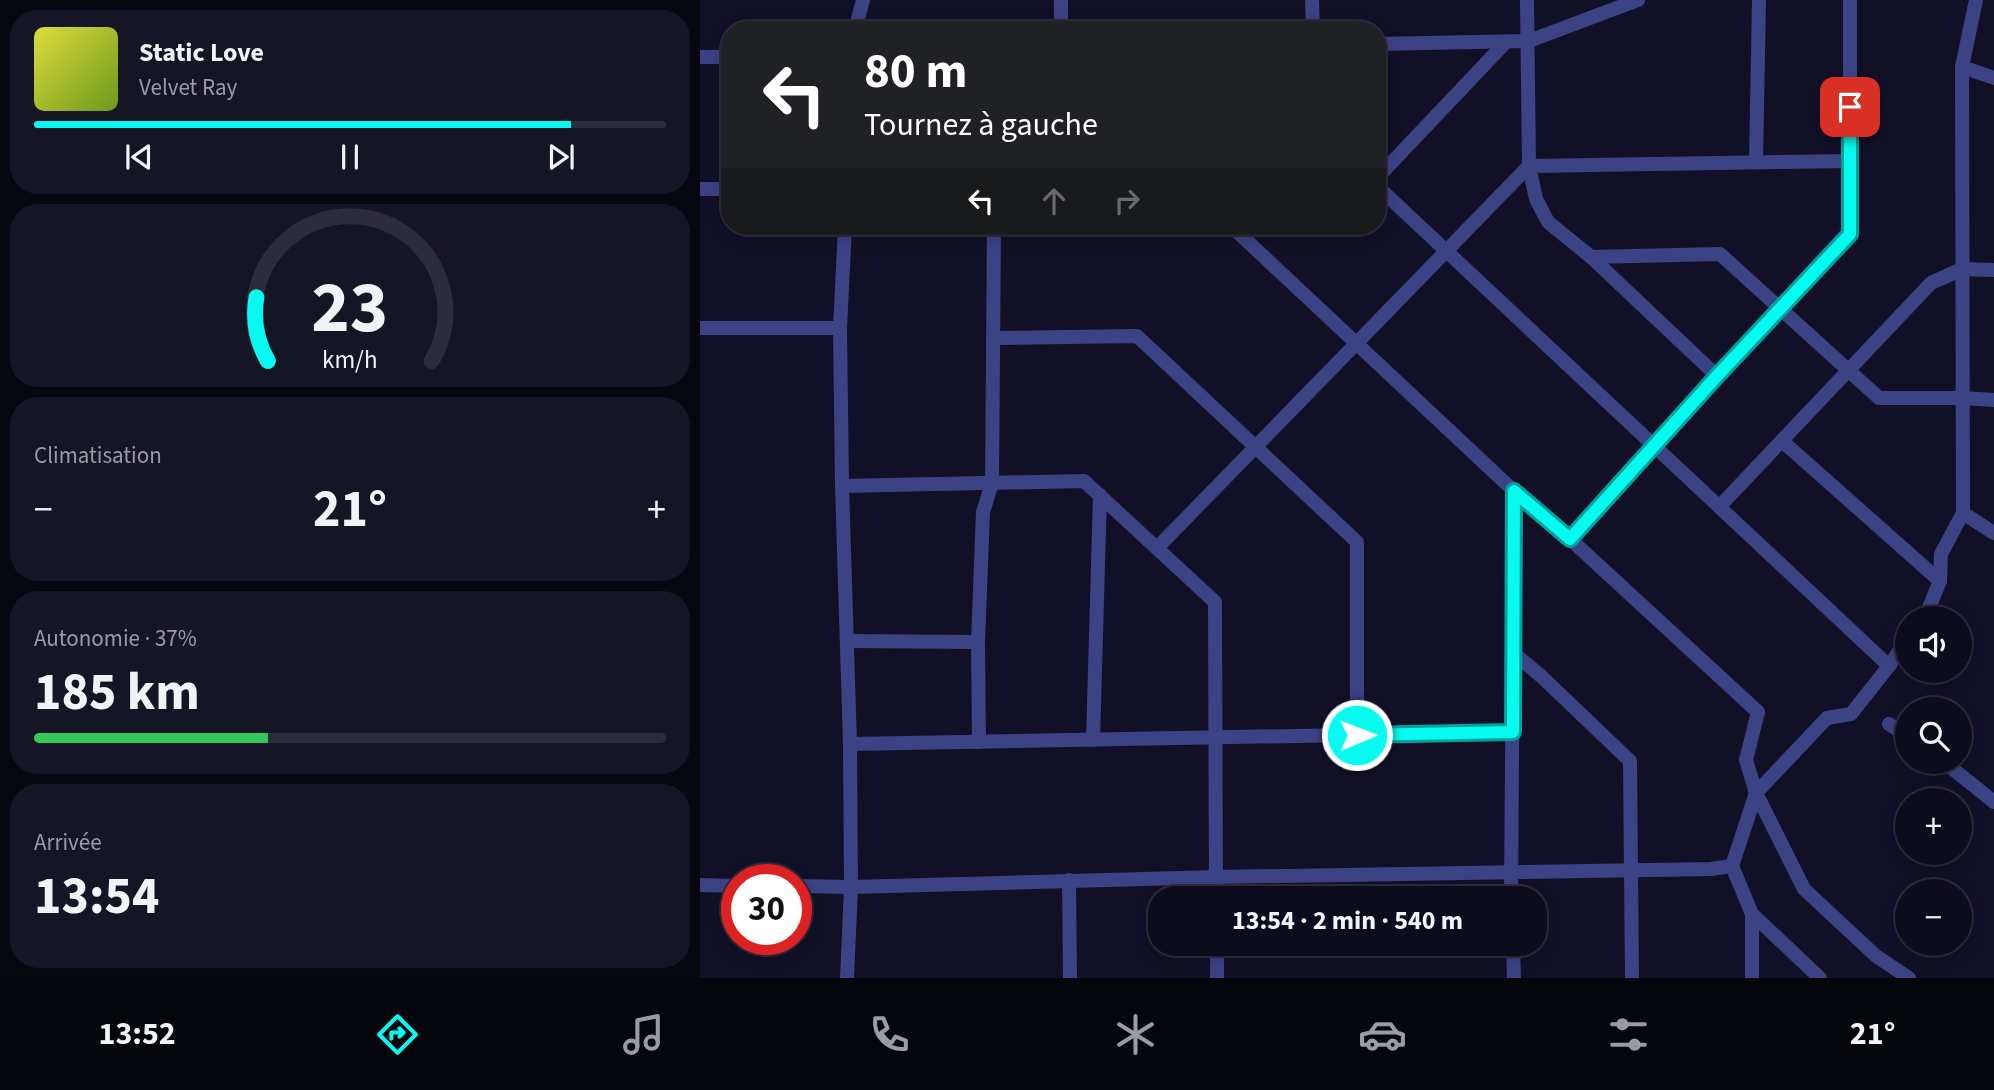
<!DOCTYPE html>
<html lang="fr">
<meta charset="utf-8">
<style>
body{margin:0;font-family:"Source Sans 3",sans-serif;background:#161526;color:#f1f3f6;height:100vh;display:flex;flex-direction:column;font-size:26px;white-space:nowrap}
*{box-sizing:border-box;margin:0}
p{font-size:23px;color:#9a9ba4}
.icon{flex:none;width:38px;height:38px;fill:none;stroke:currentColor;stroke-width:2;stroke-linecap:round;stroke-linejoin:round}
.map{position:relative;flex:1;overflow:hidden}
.panel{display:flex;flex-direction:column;gap:10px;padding:10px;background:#070710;width:700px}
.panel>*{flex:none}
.top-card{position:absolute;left:21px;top:21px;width:665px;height:214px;border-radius:28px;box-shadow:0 4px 18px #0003,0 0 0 2px #2d2c3b;background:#202124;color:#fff;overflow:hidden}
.tools{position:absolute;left:1195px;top:606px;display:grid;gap:14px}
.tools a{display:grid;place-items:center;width:77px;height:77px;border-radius:50%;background:#0d0c1d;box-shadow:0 4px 18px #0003,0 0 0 2px #2d2c3b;font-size:35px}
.speed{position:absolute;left:21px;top:864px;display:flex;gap:14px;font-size:35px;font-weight:700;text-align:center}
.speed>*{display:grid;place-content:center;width:91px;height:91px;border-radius:50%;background:#0d0c1d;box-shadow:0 4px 18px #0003,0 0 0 2px #2d2c3b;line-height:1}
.speed .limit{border:10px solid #d22;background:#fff;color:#111}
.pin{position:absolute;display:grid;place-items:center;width:60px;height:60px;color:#fff;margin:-30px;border-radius:14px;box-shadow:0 4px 10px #0006}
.me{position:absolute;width:77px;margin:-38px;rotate:89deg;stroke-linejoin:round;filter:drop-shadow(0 0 5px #0008)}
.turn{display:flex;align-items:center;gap:24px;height:147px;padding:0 28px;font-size:32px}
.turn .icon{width:91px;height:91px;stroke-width:2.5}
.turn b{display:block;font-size:49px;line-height:60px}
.lanes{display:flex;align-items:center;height:66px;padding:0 28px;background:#0003;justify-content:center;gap:35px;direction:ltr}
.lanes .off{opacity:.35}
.big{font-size:52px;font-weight:700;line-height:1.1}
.panel .widget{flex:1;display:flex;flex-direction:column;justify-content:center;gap:10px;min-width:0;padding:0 24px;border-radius:28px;background:#161526}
.panel .dial{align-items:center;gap:0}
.dial svg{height:182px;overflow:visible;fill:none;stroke:#2d2c3b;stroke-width:7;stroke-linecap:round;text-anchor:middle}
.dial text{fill:#f1f3f6;stroke:none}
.song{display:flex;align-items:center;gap:21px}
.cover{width:84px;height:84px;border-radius:10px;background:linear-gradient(135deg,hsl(60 70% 55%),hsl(80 70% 35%))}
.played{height:7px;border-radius:4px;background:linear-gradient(90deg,#07faf0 85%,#2d2c3b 85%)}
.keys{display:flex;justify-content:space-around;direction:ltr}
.heat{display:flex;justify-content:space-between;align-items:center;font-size:38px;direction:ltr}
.charge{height:10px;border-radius:5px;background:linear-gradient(90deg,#34c759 37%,#2d2c3b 0)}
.trip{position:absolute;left:448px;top:886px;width:399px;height:70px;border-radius:28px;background:#0d0c1d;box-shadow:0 4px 18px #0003,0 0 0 2px #2d2c3b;font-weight:700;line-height:70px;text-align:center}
.menu{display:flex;height:112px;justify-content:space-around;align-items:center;background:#05050c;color:#9a9ba4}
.menu .icon{width:49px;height:49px}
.menu .active{color:#07faf0}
.menu b{font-size:32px;color:#f1f3f6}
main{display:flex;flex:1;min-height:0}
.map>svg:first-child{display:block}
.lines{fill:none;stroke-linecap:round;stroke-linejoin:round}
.minor{stroke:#3c4385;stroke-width:14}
.route-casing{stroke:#05a29c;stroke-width:18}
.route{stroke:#07faf0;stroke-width:12}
</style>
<main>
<section class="panel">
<div class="widget">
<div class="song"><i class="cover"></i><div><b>Static Love</b><p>Velvet Ray</p></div></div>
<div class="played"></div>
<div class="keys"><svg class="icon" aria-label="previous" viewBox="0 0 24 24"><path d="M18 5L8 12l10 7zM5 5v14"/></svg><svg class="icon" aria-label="pause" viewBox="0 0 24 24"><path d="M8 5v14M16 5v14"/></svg><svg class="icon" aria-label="next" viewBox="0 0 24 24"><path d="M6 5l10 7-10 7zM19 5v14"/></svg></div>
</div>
<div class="widget dial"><svg viewBox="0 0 100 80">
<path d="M14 69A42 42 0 1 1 86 69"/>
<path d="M14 69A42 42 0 0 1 9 41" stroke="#07faf0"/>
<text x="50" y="56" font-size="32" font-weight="700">23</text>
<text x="50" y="72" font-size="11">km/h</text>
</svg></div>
<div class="widget"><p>Climatisation</p>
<div class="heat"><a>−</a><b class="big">21°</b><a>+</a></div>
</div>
<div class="widget"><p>Autonomie · 37%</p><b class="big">185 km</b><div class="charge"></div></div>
<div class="widget"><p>Arrivée</p><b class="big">13:54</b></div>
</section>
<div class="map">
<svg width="1294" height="978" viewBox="0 0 1294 978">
<rect width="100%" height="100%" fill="#111027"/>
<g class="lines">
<!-- minor -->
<g class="minor">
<path d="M361,0V30"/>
<path d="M612,0L613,30"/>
<path d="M827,0L829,166L836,199L848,222L891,257L1020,254L1179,398H1262L1294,400"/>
<path d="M155,30L163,0"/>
<path d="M677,44L829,41L938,0"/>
<path d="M0,57H30"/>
<path d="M1262,67L1294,78"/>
<path d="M1056,162L1059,0"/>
<path d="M677,178L806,42"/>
<path d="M677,186L1189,666"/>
<path d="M0,189H30"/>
<path d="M145,226L140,328L142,486L150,744L151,887L147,978"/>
<path d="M531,226L814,491L870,539L1058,712L1046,760L1056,793L1104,889L1176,956L1209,978"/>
<path d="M891,257L1017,376"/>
<path d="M0,328H140"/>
<path d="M293,338L437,336L657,542V735"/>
<path d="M1082,441L1240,581"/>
<path d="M142,486L384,481L515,602L516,898"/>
<path d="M1019,507L1231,283L1262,269L1294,270"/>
<path d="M1263,513L1294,533"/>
<path d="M870,539L1017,376L1150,234V0"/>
<path d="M457,548L829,166L1150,161"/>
<path d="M1222,618L1228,610L1240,581L1241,554L1263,513L1262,67L1276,0"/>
<path d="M147,641L278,642"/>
<path d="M812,652L841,676L930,761L932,978"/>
<path d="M1189,724L1208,737"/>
<path d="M393,740L400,495"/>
<path d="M279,742L278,642L283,512L292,483L294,226"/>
<path d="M150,744L813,732"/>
<path d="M1243,761L1294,802"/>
<path d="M369,880L370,978"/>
<path d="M0,885L37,886"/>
<path d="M96,886L151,887L516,877L1011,869L1032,866"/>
<path d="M811,898L814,491"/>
<path d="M1052,914L1120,978"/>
<path d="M517,943V978"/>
<path d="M813,943L814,978"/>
<path d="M1052,978V914L1032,866L1056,793L1127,718L1151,714L1189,666L1208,638"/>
</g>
</g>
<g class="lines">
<!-- route casing -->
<g class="route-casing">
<path id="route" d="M657,735L813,732L814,491L870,539L1017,376L1150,234V107"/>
</g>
<!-- route -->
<use href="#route" class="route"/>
</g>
</svg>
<div class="tools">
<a><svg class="icon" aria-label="sound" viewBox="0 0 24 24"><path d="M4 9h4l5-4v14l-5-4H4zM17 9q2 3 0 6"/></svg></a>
<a><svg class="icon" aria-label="search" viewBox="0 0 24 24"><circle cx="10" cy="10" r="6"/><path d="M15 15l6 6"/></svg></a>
<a>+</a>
<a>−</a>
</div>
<div class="speed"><div class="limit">30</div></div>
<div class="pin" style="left:1150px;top:107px;background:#d93025"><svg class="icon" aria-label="arrive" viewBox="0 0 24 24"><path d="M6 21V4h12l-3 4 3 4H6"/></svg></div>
<svg class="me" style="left:657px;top:735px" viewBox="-20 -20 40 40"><circle r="17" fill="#07faf0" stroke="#fff" stroke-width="3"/><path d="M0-11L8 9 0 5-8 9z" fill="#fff"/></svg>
<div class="trip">13:54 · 2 min · 540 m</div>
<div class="top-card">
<div class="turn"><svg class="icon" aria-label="left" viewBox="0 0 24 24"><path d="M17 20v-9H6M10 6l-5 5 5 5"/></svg><div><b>80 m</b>Tournez à gauche</div></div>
<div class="lanes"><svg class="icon" aria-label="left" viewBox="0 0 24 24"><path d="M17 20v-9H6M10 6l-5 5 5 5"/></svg><svg class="icon off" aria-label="ahead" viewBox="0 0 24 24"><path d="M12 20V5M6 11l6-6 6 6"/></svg><svg class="icon off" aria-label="right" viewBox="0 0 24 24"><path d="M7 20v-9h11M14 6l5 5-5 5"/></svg></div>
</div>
</div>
</main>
<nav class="menu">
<b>13:52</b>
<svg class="icon active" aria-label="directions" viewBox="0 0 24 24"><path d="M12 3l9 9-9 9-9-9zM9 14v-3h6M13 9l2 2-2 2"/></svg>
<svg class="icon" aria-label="music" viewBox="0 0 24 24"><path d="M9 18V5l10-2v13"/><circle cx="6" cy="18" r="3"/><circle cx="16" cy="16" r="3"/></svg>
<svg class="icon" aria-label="phone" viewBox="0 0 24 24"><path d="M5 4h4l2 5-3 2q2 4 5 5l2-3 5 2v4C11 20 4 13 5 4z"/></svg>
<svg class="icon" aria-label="climate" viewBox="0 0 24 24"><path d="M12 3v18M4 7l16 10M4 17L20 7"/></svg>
<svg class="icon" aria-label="car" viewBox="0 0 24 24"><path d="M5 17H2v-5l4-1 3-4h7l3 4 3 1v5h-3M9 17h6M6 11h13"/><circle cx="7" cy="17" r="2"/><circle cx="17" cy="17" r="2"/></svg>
<svg class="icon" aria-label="filters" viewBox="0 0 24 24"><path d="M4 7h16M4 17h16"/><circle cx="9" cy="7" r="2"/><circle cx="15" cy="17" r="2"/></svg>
<b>21°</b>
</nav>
